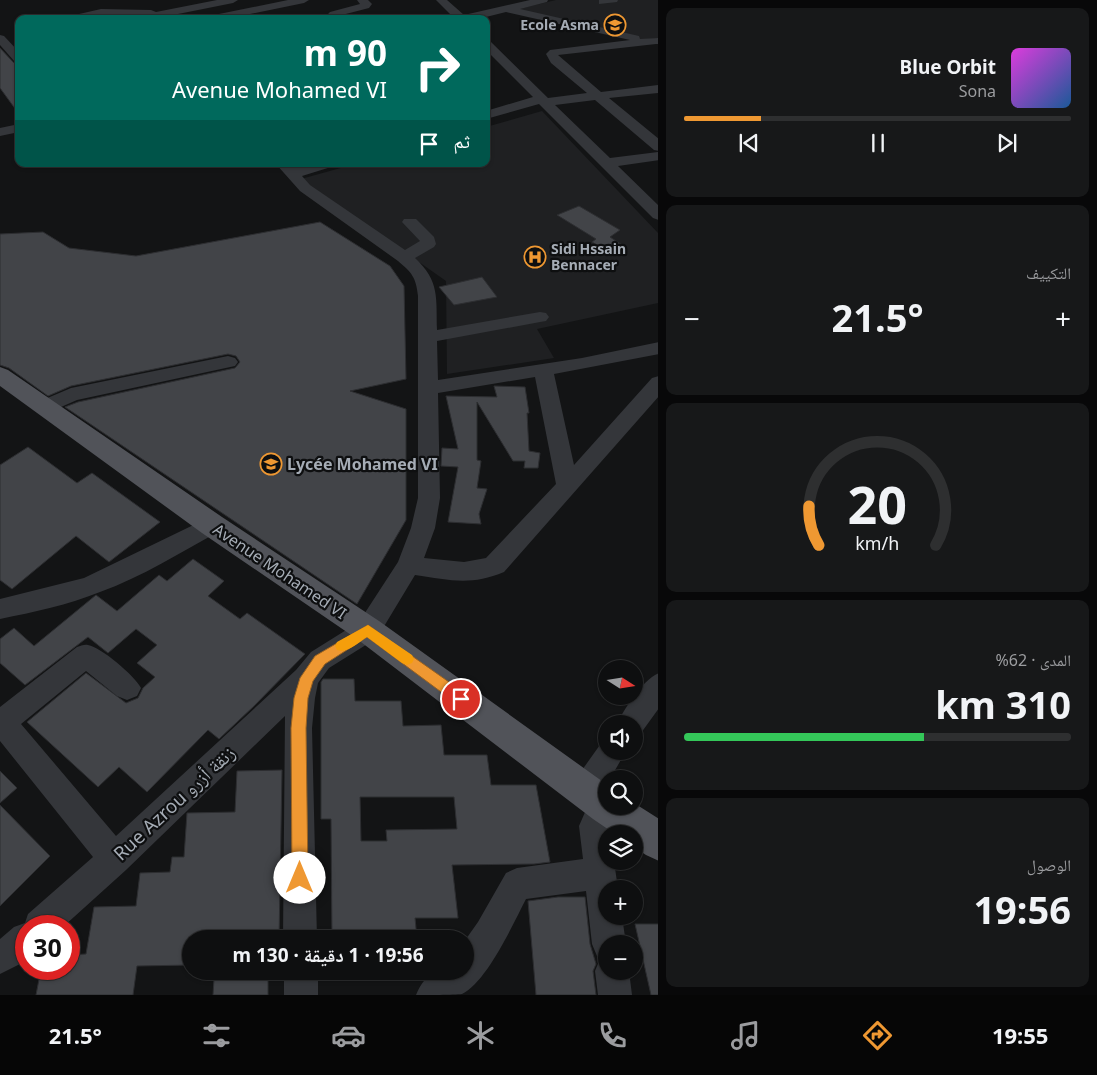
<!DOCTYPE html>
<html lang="ar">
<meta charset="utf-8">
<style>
body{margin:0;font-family:"Noto Sans","Noto Naskh Arabic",sans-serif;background:#171819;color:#f1f3f6;direction:rtl;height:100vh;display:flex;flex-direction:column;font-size:19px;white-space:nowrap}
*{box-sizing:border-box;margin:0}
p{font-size:16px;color:#9b9c9f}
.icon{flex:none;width:28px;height:28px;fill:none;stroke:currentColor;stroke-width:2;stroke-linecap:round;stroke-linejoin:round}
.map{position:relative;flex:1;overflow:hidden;direction:ltr}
.panel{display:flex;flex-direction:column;gap:8px;padding:8px;background:#080809;width:439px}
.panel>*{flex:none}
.banner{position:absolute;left:15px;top:15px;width:475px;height:152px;border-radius:10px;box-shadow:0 1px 4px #0004,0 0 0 1px #2e2f30;direction:rtl;background:#00695c;color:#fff;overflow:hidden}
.needle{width:32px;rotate:102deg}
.fabs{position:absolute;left:598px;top:660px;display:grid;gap:10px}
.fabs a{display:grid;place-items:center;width:45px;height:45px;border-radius:50%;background:#0e0f10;box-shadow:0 1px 4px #0004,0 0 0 1px #2e2f30;font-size:25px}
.speed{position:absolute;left:15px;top:915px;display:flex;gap:10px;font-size:25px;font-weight:700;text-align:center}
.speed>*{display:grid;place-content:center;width:65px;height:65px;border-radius:50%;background:#0e0f10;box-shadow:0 1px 4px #0004,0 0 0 1px #2e2f30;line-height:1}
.speed .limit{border:8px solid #d22;background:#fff;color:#111}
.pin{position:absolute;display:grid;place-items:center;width:42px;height:42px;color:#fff;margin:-21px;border:2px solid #fff;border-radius:50%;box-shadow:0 1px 5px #0007}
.me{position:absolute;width:55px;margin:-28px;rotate:0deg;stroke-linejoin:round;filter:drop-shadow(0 0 4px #0008)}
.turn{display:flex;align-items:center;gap:18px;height:105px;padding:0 20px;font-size:22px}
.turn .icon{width:65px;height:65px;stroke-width:2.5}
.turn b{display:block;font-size:35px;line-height:42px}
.then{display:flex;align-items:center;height:48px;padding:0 20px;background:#0003;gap:10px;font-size:19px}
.big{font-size:38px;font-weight:700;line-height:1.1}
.panel .tile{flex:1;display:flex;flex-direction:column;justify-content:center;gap:8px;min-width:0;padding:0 18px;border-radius:10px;background:#171819}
.panel .dial{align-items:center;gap:0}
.dial svg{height:130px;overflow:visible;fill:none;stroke:#2e2f30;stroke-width:7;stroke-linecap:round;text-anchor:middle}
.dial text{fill:#f1f3f6;stroke:none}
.song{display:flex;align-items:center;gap:15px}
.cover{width:60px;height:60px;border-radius:8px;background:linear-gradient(135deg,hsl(300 70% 55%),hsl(210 70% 35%))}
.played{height:5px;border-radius:2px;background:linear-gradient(90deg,#ef9832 20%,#2e2f30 20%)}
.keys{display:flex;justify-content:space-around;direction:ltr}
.heat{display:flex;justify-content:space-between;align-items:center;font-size:28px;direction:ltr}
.charge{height:8px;border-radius:4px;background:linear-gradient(90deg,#34c759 62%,#2e2f30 0)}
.trip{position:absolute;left:182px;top:930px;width:292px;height:50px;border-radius:25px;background:#0e0f10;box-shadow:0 1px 4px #0004,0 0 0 1px #2e2f30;font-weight:700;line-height:50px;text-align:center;direction:rtl}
.menu{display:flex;height:80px;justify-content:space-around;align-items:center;background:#060606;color:#9b9c9f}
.menu .icon{width:35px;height:35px}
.menu .active{color:#ef9832}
.menu b{font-size:22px;color:#f1f3f6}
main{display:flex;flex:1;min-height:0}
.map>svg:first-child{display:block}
.built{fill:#1f2022}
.building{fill:#424448;stroke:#2d2e31;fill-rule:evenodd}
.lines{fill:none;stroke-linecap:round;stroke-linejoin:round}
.minor{fill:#34363a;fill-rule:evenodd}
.major{fill:#515359;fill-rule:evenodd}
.route{fill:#ef9832;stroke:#9b6320}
.slow{fill:#f59e0b}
.labels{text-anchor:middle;stroke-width:4.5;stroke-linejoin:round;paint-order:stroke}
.far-poi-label{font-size:14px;font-weight:bold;fill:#a5acb5;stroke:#0e0f10;text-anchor:end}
.poi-label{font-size:16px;font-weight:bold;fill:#a5acb5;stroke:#0e0f10;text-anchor:start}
.street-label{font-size:16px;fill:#a5acb5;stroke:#0e0f10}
.near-street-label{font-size:19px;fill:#a5acb5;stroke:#0e0f10}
</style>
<main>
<section class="panel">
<div class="tile">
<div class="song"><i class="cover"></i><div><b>Blue Orbit</b><p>Sona</p></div></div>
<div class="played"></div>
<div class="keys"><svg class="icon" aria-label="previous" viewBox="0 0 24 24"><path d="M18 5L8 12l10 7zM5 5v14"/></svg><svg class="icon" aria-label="pause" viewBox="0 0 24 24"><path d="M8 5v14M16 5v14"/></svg><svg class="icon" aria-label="next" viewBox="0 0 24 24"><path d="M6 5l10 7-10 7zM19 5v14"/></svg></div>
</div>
<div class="tile"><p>التكييف</p>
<div class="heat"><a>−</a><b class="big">21.5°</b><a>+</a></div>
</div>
<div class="tile dial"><svg viewBox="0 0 100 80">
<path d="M14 69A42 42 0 1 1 86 69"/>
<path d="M14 69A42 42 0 0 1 8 45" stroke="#ef9832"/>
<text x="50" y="56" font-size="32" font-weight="700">20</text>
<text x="50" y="72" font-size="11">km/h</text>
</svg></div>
<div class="tile"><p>المدى · 62%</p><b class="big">310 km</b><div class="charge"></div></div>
<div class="tile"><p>الوصول</p><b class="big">19:56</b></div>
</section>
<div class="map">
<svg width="659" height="995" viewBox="0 0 659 995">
<rect width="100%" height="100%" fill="#131415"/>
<!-- built -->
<g class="built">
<path d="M556,0H658V38L639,40L510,11Z"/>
<path d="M542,111L658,233V303L537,329L554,358L447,374L446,281L301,179L355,164H486V127Z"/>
</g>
<!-- building -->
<g class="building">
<path d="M0,48L14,63L19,64V114L0,88Z"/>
<path d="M579,206L620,230L610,237L622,245L609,252L592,242L596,239L557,215Z"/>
<path d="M320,222L390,266L404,286L406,379L350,391L406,409V520L357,604L65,407L78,402L235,368L240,362L236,356L228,354L71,386L48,396L9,368L0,365V234L43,232L69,248L136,256Z"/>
<path d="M482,277L497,297L454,305L439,287Z"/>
<path d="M494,386L525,387L529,413H527L529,451L540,453L538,468H524L525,461H513L477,402V460L481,461L477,488L487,489L479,514L481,524L448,522L458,467L441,466L442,448L458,449L446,396L497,397Z"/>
<path d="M28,447L77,483L92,473L160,522L109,562L76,536L12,589L0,580V465Z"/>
<path d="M193,559L224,581L208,596L240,619L247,613L305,654L254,706L219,739L208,730L147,792L119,767L98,787L27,722L86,673L126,703L138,698L143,688L155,677L137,663L157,645L136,629L108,653L88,637L25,685L0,663V639L14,628L34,646L96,595L117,611L159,575L167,581Z"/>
<path d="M323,679H354L355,701H401L403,726L441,725L444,755H487L491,785H536L550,862L534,864L452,865L458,918H415L417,939L332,937L331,819H321V682ZM360,797H454L457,829L386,830L387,841H361Z"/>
<path d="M282,770L279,939H191V965L137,966L133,995H36L41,969H69V955L86,954L94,907L136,906L140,873L170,872L172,857H184L187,813L235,812L237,771Z"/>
<path d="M0,771L17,788L0,803Z"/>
<path d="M0,805L50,856L0,906Z"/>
<path d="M558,897H585L590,944L596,964L593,971L596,995H536L528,901Z"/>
<path d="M635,924H659V995H651Z"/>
<path d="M268,977V995H213L214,979Z"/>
</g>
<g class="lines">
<!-- minor -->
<g class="minor">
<path d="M217,0H238L233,3L153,19H130L134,16L101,15L85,19H65L66,17L101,9L151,10L156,12Z"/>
<path d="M288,0H309L304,3L226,19L209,18L214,15Z"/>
<path d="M357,0H368L372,4L369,8L338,16L340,19H329L327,15L330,12L360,4Z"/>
<path d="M436,0H447L464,15L530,0H548L547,2L520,9L639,36L640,39L659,38V44H656L558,55L601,92L659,85V93L609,98L659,139V151L654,150L595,100L555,105L610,158L659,152V160L618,166L659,206V220L653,218L539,104L486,119V111L533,97L486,50V40L490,41L548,98L587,93L551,63L546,54L550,50L630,40L506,12L478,19H455Z"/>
<path d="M599,0H618L617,2L599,4Z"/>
<path d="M0,35L4,36L19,52V62H15L0,45Z"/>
<path d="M19,124V132L0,136V128Z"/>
<path d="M276,164H291L295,168L311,164H333L331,167L302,176L310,185L405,250L420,241L402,222L404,219H416L434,237L436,244L434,247L415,258C440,281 436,298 437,330L540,312L546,313L549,317L546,321L540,322L437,341L438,380L582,358L659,342V354L554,374L574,465L652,378L659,376V396L504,572C471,586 449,580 415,575L377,638L329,668L318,683L315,698L312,728L317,939H283L285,716L126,870L64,926H26V961L0,974V939L14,927L25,923L28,914L93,857L0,741V707L77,647C81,646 84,644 88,645C101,647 135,676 141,688L137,696L127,700L117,696L86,671L21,724L116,836L296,670L311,652L359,622L398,562L411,528L418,498V296C416,277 412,273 398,261L300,191ZM535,377L556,484L486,558L464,562L424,558L435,528L440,498L438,393Z"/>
<path d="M228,356L235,358L238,362L235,366L77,400L45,414L38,412L35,407L38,402L71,388Z"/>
<path d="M212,516L220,519L224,525L220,531C181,552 142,577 100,592C68,605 34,612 0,619V599L84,578Z"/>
<path d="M659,673V708L641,733L634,736V724H617C624,709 643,679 659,673Z"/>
<path d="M606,740V751H626L610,779H606V784L602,790H606V806H618L609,826L610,834H606V861H614L618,889H606V916H622L626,944H606V971H629L632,995H598L595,971L600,959L602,958L597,956L592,944L586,891L526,899C513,924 487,982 462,994C454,995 426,995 416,995C427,968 441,971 466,971V939L478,922L506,873L517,868L583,859L579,826L589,803L585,804L575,800L570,790L575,780L602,742Z"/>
<rect x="284" y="971" width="34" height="24"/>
</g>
<!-- major -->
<path class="major" d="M0,367L8,370L222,517L379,621L606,784V806H634V803L659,819V861L646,855L634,847V834H615L593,819L357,639L202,533L0,386Z"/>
</g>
<!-- route -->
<path class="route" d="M368,625L466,694L468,699L466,703L461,705L456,703L367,637L325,664L313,681L308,698L306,728L308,878L306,884L300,886L294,884L292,878L291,728L294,698L300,678L315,656Z"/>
<!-- slow -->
<path class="slow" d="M368,625L412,655L414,659L412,663L407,665L402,663L367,637C359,642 347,654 337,650L335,646L337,642Z"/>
<!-- icons -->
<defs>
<g id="university-ring" transform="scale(1.125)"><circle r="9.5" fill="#0e0f10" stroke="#ef9832" stroke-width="1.5"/><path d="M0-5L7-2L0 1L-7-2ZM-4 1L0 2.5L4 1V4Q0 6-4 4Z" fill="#ef9832"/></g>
<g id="hospital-ring" transform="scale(1.125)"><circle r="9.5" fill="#0e0f10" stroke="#ef9832" stroke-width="1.5"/><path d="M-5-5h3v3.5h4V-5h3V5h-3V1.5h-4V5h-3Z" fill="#ef9832"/></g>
</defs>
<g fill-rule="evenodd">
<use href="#university-ring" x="615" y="25"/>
<use href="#hospital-ring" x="535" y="257"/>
<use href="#university-ring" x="271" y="464"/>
</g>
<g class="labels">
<!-- far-poi labels -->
<g class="far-poi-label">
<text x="599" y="30">Ecole Asma</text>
<text x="551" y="254" text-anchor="start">Sidi Hssain<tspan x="551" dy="16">Bennacer</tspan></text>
</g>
<!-- poi labels -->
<g class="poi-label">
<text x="287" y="470">Lycée Mohamed VI</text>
</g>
<!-- street labels -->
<g class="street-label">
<text transform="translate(280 571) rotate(34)" y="6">Avenue Mohamed VI</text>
</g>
<!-- near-street labels -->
<g class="near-street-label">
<text transform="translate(174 803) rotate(-43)" y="7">Rue Azrou زنقة أزرو</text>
</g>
</g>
</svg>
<div class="fabs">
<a><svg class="needle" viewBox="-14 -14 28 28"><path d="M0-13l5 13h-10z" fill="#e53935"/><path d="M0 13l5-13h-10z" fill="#9b9c9f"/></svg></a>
<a><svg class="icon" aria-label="sound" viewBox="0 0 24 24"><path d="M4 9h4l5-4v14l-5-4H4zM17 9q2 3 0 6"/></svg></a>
<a><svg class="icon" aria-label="search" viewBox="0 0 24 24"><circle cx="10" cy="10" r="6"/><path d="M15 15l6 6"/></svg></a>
<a><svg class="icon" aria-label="layers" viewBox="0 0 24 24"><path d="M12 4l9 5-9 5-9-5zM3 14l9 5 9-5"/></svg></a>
<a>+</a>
<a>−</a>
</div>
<div class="speed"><div class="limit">30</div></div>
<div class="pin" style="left:461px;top:699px;background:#d93025"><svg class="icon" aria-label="arrive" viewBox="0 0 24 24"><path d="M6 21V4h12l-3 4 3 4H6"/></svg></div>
<svg class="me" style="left:300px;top:878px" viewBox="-20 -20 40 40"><circle r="19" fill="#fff"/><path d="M0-13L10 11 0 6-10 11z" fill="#ef9832"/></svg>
<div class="trip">19:56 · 1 دقيقة · 130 m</div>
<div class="banner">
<div class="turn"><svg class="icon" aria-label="right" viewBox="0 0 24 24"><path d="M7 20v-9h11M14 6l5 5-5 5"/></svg><div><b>90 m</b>Avenue Mohamed VI</div></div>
<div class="then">ثم<svg class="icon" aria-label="arrive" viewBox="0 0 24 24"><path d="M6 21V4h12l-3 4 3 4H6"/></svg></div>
</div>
</div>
</main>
<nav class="menu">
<b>19:55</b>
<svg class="icon active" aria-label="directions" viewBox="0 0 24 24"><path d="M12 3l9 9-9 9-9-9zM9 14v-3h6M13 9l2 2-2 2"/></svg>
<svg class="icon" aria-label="music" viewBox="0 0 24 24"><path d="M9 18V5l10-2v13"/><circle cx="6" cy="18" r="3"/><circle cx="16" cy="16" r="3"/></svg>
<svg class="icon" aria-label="phone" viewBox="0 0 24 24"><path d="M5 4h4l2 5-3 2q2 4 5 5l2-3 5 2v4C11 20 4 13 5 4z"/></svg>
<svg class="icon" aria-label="climate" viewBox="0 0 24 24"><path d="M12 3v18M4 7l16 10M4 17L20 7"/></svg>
<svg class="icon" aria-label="car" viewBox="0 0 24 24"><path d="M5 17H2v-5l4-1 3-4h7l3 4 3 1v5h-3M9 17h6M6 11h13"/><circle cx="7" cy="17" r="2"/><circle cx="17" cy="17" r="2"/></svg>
<svg class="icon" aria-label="filters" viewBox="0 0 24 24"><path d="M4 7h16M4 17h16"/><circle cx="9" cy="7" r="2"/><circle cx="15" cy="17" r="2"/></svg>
<b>21.5°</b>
</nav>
